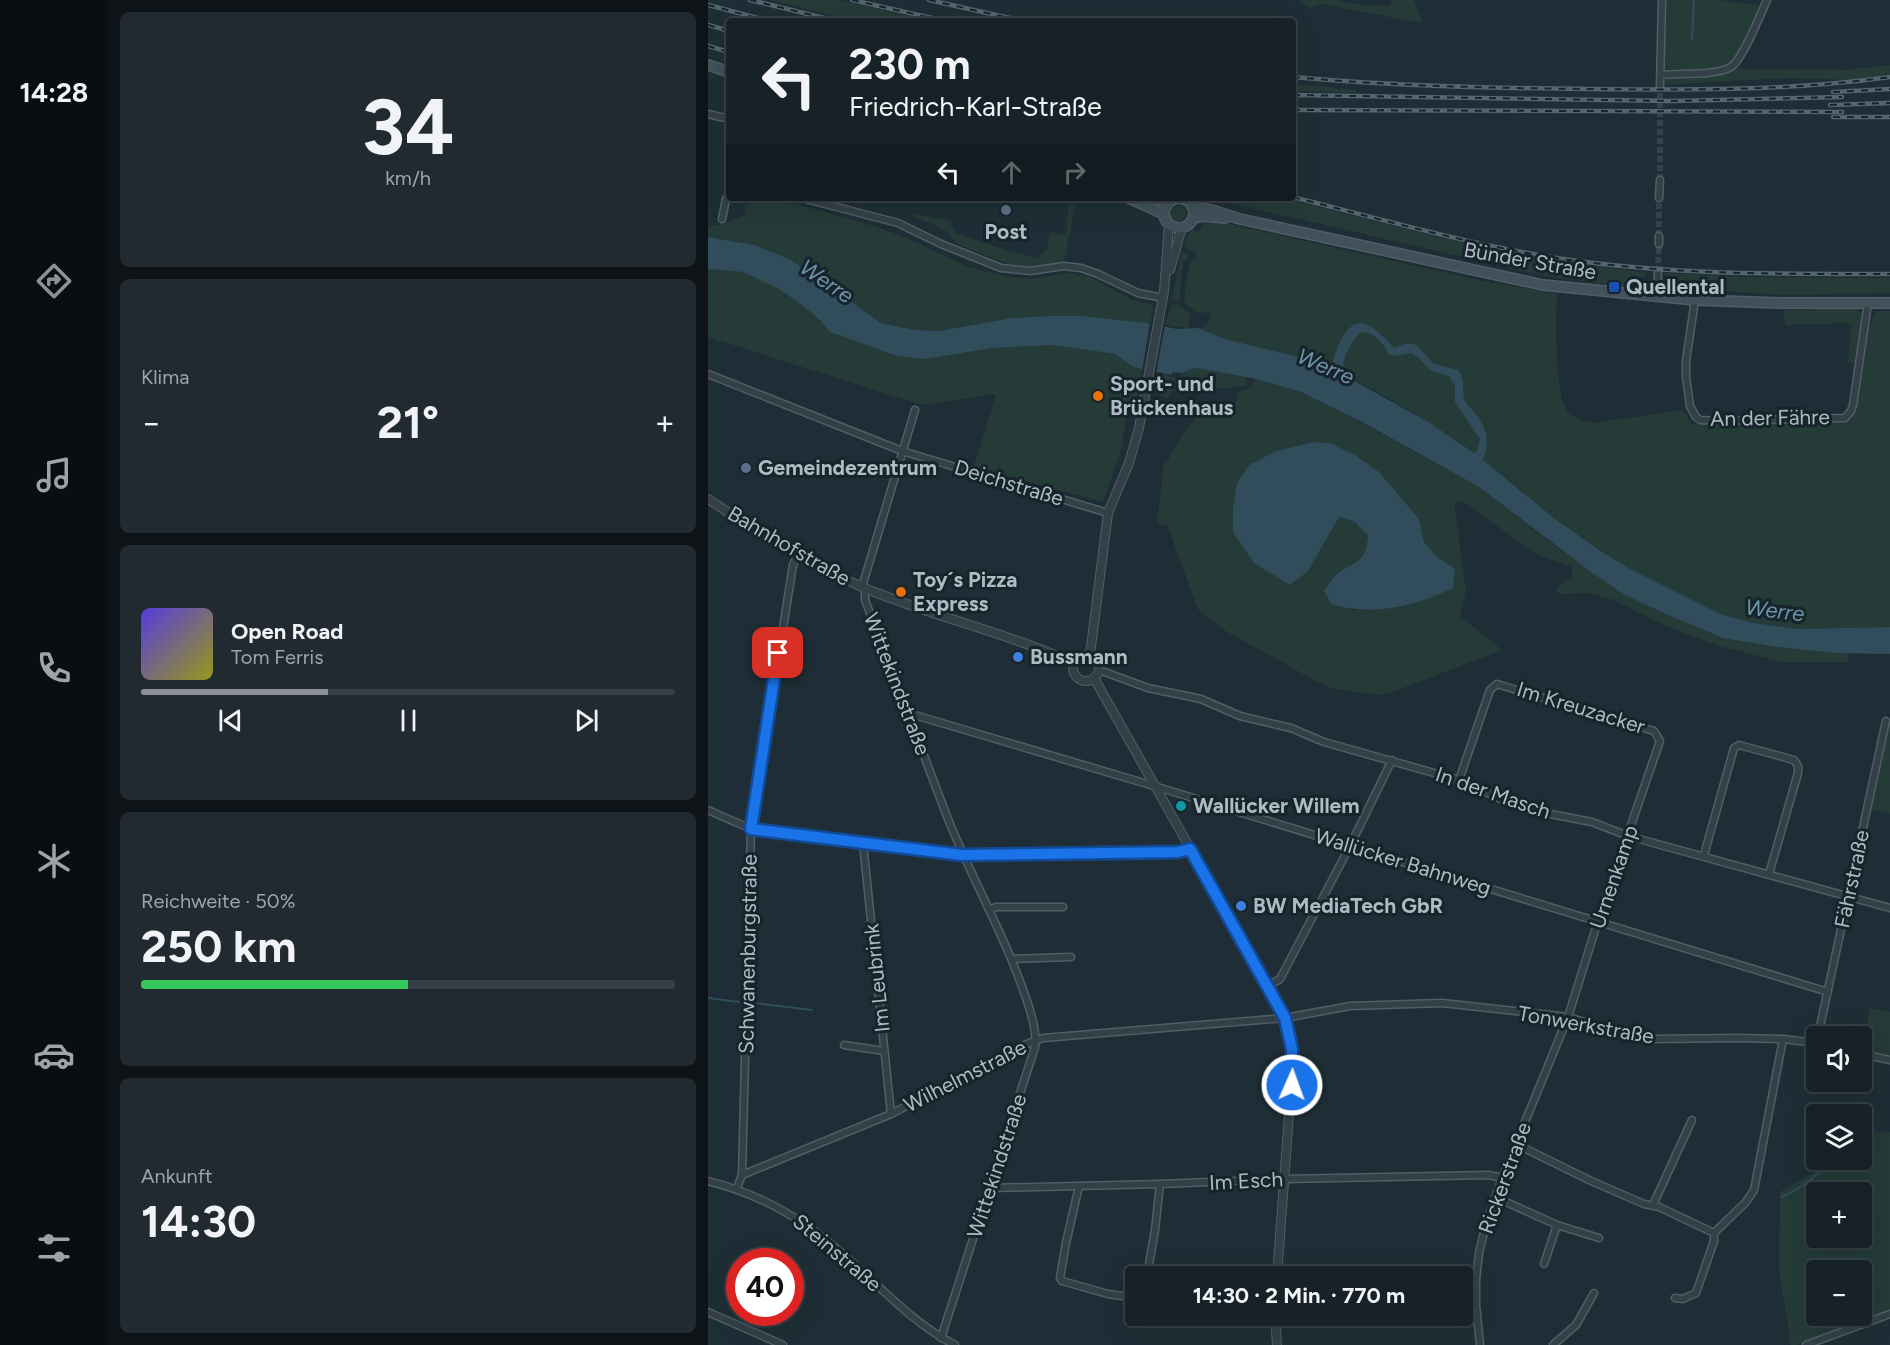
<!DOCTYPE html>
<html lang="de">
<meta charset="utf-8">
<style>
body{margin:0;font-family:Figtree,sans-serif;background:#202a30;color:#f1f3f6;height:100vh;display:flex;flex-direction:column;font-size:22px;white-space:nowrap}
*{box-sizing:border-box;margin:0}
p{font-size:20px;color:#9ea4a8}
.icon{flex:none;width:33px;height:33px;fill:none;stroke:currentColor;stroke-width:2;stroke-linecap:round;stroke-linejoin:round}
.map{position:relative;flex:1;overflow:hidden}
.details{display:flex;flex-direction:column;gap:12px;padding:12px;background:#0d1316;width:600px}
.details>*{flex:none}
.hud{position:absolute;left:18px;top:18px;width:570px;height:183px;border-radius:6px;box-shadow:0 6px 24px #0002,0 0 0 2px #363f45;background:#172228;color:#f1f3f6;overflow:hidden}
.fabs{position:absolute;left:1098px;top:1026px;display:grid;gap:12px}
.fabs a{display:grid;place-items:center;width:66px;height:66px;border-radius:6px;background:#172228;box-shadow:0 6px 24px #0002,0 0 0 2px #363f45;font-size:30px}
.speed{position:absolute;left:18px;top:1248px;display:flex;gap:12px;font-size:30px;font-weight:700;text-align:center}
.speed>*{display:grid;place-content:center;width:78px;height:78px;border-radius:50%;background:#172228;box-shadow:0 6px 24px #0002,0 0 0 2px #363f45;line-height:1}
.speed .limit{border:9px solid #d22;background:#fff;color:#111}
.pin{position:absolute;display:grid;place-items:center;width:51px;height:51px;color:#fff;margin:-26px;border-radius:12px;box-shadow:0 3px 9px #0006}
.me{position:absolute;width:66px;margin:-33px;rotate:2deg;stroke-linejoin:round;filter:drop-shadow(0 0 4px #0008)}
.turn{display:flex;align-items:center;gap:21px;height:126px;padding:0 24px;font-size:27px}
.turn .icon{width:78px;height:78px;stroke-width:2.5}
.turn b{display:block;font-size:42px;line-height:51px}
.lanes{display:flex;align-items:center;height:57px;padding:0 24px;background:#0003;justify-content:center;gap:30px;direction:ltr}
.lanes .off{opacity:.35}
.big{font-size:45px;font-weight:700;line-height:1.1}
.details .tile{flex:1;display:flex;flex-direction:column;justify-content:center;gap:9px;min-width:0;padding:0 21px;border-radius:9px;background:#202a30}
.details .dial{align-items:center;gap:0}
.dial b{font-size:78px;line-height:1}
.song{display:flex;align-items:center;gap:18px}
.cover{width:72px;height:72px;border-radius:9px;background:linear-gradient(135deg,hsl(250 70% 55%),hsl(60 70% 35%))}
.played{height:6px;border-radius:3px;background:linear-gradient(90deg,#8c9099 35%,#363f45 35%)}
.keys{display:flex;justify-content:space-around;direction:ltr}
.heat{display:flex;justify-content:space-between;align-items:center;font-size:33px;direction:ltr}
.charge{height:9px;border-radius:4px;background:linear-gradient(90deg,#34c759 50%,#363f45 0)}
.trip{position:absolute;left:417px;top:1266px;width:348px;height:60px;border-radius:6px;background:#172228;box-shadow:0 6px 24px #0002,0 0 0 2px #363f45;font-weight:700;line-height:60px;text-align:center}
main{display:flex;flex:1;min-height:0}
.tabs{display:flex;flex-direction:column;width:108px;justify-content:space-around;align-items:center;background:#090e10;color:#9ea4a8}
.tabs .icon{width:42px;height:42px}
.tabs .on{color:#8c9099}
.tabs b{font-size:27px;color:#f1f3f6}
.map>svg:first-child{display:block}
.green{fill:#243b37;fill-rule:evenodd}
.water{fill:#314d5c;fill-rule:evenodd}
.pier{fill:#1f2e36}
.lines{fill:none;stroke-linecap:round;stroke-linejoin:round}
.stream{stroke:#314d5c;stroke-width:2}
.minor-tunnel{stroke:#34434b;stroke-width:6;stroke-dasharray:6 3;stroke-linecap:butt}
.minor-casing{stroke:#505e65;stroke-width:9}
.tertiary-casing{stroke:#505e65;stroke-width:10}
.secondary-casing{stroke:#505e65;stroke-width:12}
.minor{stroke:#334047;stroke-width:6}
.tertiary{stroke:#334047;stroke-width:8}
.secondary{stroke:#41505a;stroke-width:9}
.rail-casing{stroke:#55656e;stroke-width:4.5}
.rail{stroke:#18242b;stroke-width:2;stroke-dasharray:7;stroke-linecap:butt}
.route-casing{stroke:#114b97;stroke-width:15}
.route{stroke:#1a73e8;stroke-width:10}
.service-dot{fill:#5c6f8a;stroke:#18242b;stroke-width:2}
.transit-dot{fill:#1a4fb4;stroke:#18242b;stroke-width:2}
.food-dot{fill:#e8710a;stroke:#18242b;stroke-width:2}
.shop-dot{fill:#3f7fe0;stroke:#18242b;stroke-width:2}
.culture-dot{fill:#0f9aa8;stroke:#18242b;stroke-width:2}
.labels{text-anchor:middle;stroke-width:6;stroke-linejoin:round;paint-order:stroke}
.poi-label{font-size:21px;font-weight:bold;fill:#adbbc4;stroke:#18242b;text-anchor:start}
.street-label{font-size:21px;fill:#adbbc4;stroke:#18242b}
.water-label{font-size:22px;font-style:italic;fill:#6d94a9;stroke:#18242b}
</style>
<main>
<nav class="tabs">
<b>14:28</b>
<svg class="icon on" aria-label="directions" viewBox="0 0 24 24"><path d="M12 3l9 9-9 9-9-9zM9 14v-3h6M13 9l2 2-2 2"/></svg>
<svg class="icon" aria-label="music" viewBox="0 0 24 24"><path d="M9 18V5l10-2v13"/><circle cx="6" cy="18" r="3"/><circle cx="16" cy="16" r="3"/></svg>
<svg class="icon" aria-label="phone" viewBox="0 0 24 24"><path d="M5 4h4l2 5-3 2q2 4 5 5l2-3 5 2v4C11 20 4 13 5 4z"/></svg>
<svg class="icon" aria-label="climate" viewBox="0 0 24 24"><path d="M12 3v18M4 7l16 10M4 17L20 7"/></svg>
<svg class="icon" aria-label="car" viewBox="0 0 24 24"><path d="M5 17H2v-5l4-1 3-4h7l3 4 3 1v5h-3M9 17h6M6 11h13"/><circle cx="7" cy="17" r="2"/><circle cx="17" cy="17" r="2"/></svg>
<svg class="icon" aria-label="filters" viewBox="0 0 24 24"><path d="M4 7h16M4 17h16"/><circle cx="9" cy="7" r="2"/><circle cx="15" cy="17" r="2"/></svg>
</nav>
<section class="details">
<div class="tile dial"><b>34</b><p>km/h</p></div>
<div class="tile"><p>Klima</p>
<div class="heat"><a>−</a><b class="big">21°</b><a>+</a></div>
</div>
<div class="tile">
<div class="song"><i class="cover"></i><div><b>Open Road</b><p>Tom Ferris</p></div></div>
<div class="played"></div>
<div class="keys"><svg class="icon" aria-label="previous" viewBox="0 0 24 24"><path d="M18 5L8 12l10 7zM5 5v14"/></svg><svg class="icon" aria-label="pause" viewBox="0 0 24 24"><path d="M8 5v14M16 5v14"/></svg><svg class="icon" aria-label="next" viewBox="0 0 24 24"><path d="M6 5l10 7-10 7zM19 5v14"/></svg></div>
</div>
<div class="tile"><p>Reichweite · 50%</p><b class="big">250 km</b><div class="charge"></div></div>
<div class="tile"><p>Ankunft</p><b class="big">14:30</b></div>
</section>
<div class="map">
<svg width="1182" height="1345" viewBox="0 0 1182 1345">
<rect width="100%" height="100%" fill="#1f2e36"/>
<!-- green -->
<g class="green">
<path d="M62,0H130L223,21H147Z"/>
<path d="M591,0H629L643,4L682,6L683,0H706L714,23L613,4L601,8Z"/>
<path d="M956,0H1012L1053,6C1045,23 1033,63 1013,68C995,72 974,69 956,70Z"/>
<path d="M1182,65V74L1144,80L1078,78L957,85L958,79L961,77L1016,73L1030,69L1137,70Z"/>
<path d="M585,84L647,90L649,93L585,91Z"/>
<path d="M62,198L121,213L169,227L196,237L261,267L300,277L324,279L359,273L382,277L422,299L443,305L445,309L442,324L374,316H341L304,318L231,331L206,330L173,323L127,292L46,245L0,237V225L9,226L37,215V204Z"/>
<path d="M501,198H575L709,232L806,255L939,273L933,280L924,286H910L836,276Z"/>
<path d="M361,201L363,205L367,206L356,262L320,267L297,263L249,244L238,231L224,224L206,217L204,213L243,221L246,231L252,235L298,250L328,258L339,249L342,232L358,235Z"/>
<circle cx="470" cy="212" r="9"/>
<path d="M499,223H517L766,279L849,294C848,316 846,396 860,412C865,418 877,422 885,423L974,410L984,424L1139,419L1144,414L1154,362L1140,363L1143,327L1138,323L1077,325L1076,310L1150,308L1162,326C1167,312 1166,310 1182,311V627L1092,629L1045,623L1012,614L922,569L891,550L846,518L766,453L722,423L673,394L636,374L517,339L492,329L501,322L502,311L501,313L488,312L476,303C478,292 479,267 484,259L487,261L488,252L482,251L476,246L481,233L485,228L488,232L492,230L494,224Z"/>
<path d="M476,252L481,256C479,258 476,261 475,264C474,268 472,297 472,301H469L464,298L473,254Z"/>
<path d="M0,269L35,272L71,289L94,305L112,320L122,332L189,356L217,359L284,348L346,345L407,354L425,367L434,369L428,405L418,408V421L412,454L395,502L266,467L288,394L214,405L0,337Z"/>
<path d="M956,273L1038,277L1182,278V293L1074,295L983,289L966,286L960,281Z"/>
<path d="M464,304L470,305L482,313L480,328L457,325Z"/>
<path d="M488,368L539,378L537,386C519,389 485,390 473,373Z"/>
<path d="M450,373L468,378L467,386L459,399L444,389Z"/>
<path d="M548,379L591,391L627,408L771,487L843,543L917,595L960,615L1015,638L1069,647L1140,653V662H1074L1011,646L989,638L951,623L906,600L879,593L852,594L848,589L864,576V567L828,554L754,501L746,503L758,591L752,616L794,650L685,692L671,695L626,689L606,680L516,630L490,609L459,525L449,524L456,463L459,462C468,447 477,425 492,415C510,403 527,423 530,392L542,388ZM605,442L622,443L647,455L671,472L711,519L716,541L729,557L747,569L745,588C712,605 679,609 642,610L628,575C648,564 657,561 660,536L647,522L631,517L619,536L529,483L541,465L568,451Z"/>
<path d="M1181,722H1182V814L1163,809Z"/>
<path d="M1162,1008L1182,1012V1064L1156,1060L1161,1031L1159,1023Z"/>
<path d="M1182,1132V1311L1089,1345H1083L1071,1271L1072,1192L1106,1172L1117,1160H1154V1134ZM1154,1192V1238H1108V1192ZM1108,1270H1154V1316H1108Z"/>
</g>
<!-- water -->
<g class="water">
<path d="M0,237L46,245L83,260L173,323L206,330L231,331L304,318L341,316H374L438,323L469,329L490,328L517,339L603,360L621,367C626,360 627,354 630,346C648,306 666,327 686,348L699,343L708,345L726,364L750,370C758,381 753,394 758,403C761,407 765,410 768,414C779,429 782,443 775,460L846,518L891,550L922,569L1012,614L1045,623L1092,629L1182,627V654L1127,653L1069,647L1015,638L960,615L917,595L883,572L771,487L656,423L591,391L548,379L488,368L473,373L465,372L463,375L425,367L407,354L346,345L284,348L217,359L189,356L122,332L112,320L94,305L71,289L35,272L0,269ZM652,332C667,332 675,343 681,355L687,356L703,353L710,357L722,370L741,376L747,386V402L772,439L770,449L766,453L722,423L636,375C632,359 643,343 652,332Z"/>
<path d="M605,442L622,443L647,455L671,472L711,519L716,542L729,557L747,569L745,588C709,606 664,617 623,604L616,591C620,586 624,579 628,575C647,560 657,565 660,536L647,522L631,517L600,571L582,585L546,563L525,532V508L529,483L541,465L568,451Z"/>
</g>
<!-- pier -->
<path class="pier" d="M442,322L457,325L448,374L434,371Z"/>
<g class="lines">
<!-- stream -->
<g class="stream">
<path d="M984,40L986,0"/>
<path d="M0,998L31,1002"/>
<path d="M45,1003L104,1010"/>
<path d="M1074,1197C1093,1188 1110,1176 1122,1160"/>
</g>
<!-- minor-tunnel -->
<g class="minor-tunnel">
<path d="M952,180V86"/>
<path d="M951,236V198"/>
<path d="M950,272L951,244"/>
</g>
<!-- minor casing -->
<g class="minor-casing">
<g id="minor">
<path d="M953,75C971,73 1007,76 1023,67C1035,59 1052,15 1059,0"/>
<path d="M952,86L954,0"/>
<path d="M0,114L21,119"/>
<path d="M94,198L190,223L233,244L293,268L322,271L356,266L373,268L390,274L430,293L455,298"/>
<path d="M951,198L952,180"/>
<path d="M14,219L18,199L25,198"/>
<path d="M951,236V244"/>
<path d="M949,297L950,272"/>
<path d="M987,300L978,361V377L982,406L988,417L992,420L1015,421L1137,418L1143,411L1145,405L1160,303"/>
<path d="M0,374L194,451L400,513"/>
<path d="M154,587L207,410"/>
<path d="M157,589V600L240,819C264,879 297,936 318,998C323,1013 329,1031 327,1047L233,1338"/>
<path d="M391,670L440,688L493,699L532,716L583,728L616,742L751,780L797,801L832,812L884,822L920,836L1182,908"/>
<path d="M200,713L446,786L1120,992"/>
<path d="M751,780L782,690L789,684L946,731L952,741L890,921L860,1017L794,1178L778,1224L771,1253L768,1280V1305L772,1345"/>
<path d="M0,810L43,829L254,855L470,852L482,849"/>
<path d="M155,843L183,1114"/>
<path d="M996,855L1026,748L1031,745L1086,760L1090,766V773L1061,874"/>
<path d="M281,910L288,907H355"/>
<path d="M304,959L363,957"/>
<path d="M560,986L572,979L642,846L684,760"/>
<path d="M1110,1036L1178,721"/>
<path d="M136,1045L176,1051"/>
<path d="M1154,1054L1182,1060"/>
<path d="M808,1144L881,1180L936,1204L951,1207L1006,1233"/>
<path d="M34,1175L43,829L85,565L89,556"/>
<path d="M0,1181C52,1194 96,1219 136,1255C172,1286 204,1323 247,1345"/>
<path d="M371,1186L358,1243L352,1278L354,1281L400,1294L428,1298"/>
<path d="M29,1188L34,1175L183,1114L316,1045L335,1038L577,1018L642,1006L734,1003L860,1017L922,1036L942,1039L1031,1038L1075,1039L1108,1043"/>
<path d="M282,1188L452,1184L577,1179L781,1175L794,1178"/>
<path d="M787,1197L849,1225L891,1238"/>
<path d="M945,1205L984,1120"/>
<path d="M836,1264L849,1225"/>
<path d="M439,1276L447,1230L452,1184"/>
<path d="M967,1298L975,1299L988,1293L1006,1241V1233L1038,1202L1046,1190L1075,1039"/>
<path d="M0,1312L75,1345"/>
<path d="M845,1345L868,1325L886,1293"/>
<path d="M1098,1345L1182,1314"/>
</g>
</g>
<!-- tertiary casing -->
<g class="tertiary-casing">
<g id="tertiary">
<path d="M462,270L474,227"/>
<path d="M0,499C51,533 102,566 159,589C227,617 299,633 366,663"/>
<circle cx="378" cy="668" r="13"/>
<path d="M382,655L400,513L421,463L431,428L456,291L461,224"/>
<path d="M386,678L560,986C573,1011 583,1033 585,1061L569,1276"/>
<path d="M567,1316L569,1345"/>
</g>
</g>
<!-- secondary casing -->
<g class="secondary-casing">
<g id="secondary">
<path d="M0,65L21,72"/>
<path d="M421,198L456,214"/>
<path d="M437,198L461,202"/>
<circle cx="471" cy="213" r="15"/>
<path d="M484,206L503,210L532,219L835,285L987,300L1072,303H1182"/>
<path d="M485,218L496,216L517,218"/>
</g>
</g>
<!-- minor -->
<use href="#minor" class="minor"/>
<!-- tertiary -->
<use href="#tertiary" class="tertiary"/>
<!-- secondary -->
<use href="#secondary" class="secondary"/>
<!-- rail casing -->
<g class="rail-casing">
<g id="rail">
<path d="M42,0L129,21"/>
<path d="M144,0L237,21"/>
<path d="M221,0L315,21"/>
<path d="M0,5L61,21"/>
<path d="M0,25L21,31"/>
<path d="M0,46L21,52"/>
<path d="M585,77C684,86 782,88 881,89C982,90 1082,91 1182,77"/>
<path d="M1125,92L1182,89"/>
<path d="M585,95L964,101L1134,97"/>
<path d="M1122,105L1182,103"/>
<path d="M585,110L1134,112"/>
<path d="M1125,117H1182"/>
<path d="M585,197C675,220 764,245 855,259C964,275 1073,274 1182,274"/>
</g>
</g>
<!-- rail -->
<use href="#rail" class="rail"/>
</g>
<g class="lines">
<!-- route casing -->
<g class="route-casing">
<path id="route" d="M70,653L43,829L254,855L470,852L482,849L577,1018L584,1049V1085"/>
</g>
<!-- route -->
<use href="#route" class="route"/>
</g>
<!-- markers -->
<g class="service-dot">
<circle cx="298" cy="210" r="6"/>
<circle cx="38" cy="468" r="6"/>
</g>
<rect class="transit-dot" x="900" y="281" width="12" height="12" rx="3"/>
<g class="food-dot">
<circle cx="390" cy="396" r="6"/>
<circle cx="193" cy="592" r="6"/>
</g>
<g class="shop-dot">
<circle cx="310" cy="657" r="6"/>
<circle cx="533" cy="906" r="6"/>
</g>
<circle class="culture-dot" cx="473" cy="806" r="6"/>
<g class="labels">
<!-- poi labels -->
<g class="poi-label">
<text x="298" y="239" text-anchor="middle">Post</text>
<text x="918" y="294">Quellental</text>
<text x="402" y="391">Sport- und<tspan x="402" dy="24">Brückenhaus</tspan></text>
<text x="50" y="475">Gemeindezentrum</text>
<text x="205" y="587">Toy´s Pizza<tspan x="205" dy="24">Express</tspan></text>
<text x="322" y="664">Bussmann</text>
<text x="485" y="813">Wallücker Willem</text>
<text x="545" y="913">BW MediaTech GbR</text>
</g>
<!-- street labels -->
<g class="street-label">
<text transform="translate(822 261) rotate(10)" y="7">Bünder Straße</text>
<text transform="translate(1062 418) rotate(-1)" y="7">An der Fähre</text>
<text transform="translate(301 483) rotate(17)" y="7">Deichstraße</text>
<text transform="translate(81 546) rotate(30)" y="7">Bahnhofstraße</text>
<text transform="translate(189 684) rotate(69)" y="7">Wittekindstraße</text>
<text transform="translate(873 708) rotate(17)" y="7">Im Kreuzacker</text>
<text transform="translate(785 793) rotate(19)" y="7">In der Masch</text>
<text transform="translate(695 862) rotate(17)" y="7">Wallücker Bahnweg</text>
<text transform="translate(906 877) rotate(-71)" y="7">Urnenkamp</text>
<text transform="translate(1144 879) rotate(-78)" y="7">Fährstraße</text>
<text transform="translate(40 954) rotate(-89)" y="7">Schwanenburgstraße</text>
<text transform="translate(169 978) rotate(-96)" y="7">Im Leubrink</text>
<text transform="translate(878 1025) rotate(10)" y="7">Tonwerkstraße</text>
<text transform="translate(257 1076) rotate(-27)" y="7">Wilhelmstraße</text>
<text transform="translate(289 1166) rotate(-72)" y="7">Wittekindstraße</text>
<text transform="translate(797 1178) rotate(-70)" y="7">Rickerstraße</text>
<text transform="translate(538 1181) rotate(-3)" y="7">Im Esch</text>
<text transform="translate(129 1253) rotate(40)" y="7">Steinstraße</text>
</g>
<!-- water labels -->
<g class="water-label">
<text transform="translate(119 281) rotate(34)" y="8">Werre</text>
<text transform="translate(618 366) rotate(23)" y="8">Werre</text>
<text transform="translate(1067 610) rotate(7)" y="8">Werre</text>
</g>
</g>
</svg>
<div class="fabs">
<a><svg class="icon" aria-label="sound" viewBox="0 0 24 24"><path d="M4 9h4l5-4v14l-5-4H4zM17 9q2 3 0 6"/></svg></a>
<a><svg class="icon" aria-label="layers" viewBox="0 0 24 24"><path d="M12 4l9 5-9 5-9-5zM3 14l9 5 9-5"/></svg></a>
<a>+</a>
<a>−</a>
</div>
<div class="speed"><div class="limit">40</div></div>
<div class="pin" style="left:70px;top:653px;background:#d93025"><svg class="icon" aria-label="arrive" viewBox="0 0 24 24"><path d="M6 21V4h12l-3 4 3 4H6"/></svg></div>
<svg class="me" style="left:584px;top:1085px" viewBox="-20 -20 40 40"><circle r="17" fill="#1a73e8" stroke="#fff" stroke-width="3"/><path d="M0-11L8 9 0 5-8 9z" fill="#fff"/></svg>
<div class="trip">14:30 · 2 Min. · 770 m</div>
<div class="hud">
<div class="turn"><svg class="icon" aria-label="left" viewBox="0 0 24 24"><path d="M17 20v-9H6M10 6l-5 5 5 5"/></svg><div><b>230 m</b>Friedrich-Karl-Straße</div></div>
<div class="lanes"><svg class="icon" aria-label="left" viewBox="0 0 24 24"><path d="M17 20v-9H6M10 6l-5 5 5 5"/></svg><svg class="icon off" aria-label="ahead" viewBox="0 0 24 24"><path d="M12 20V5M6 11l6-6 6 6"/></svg><svg class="icon off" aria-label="right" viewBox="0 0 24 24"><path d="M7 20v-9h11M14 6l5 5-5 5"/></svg></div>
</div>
</div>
</main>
